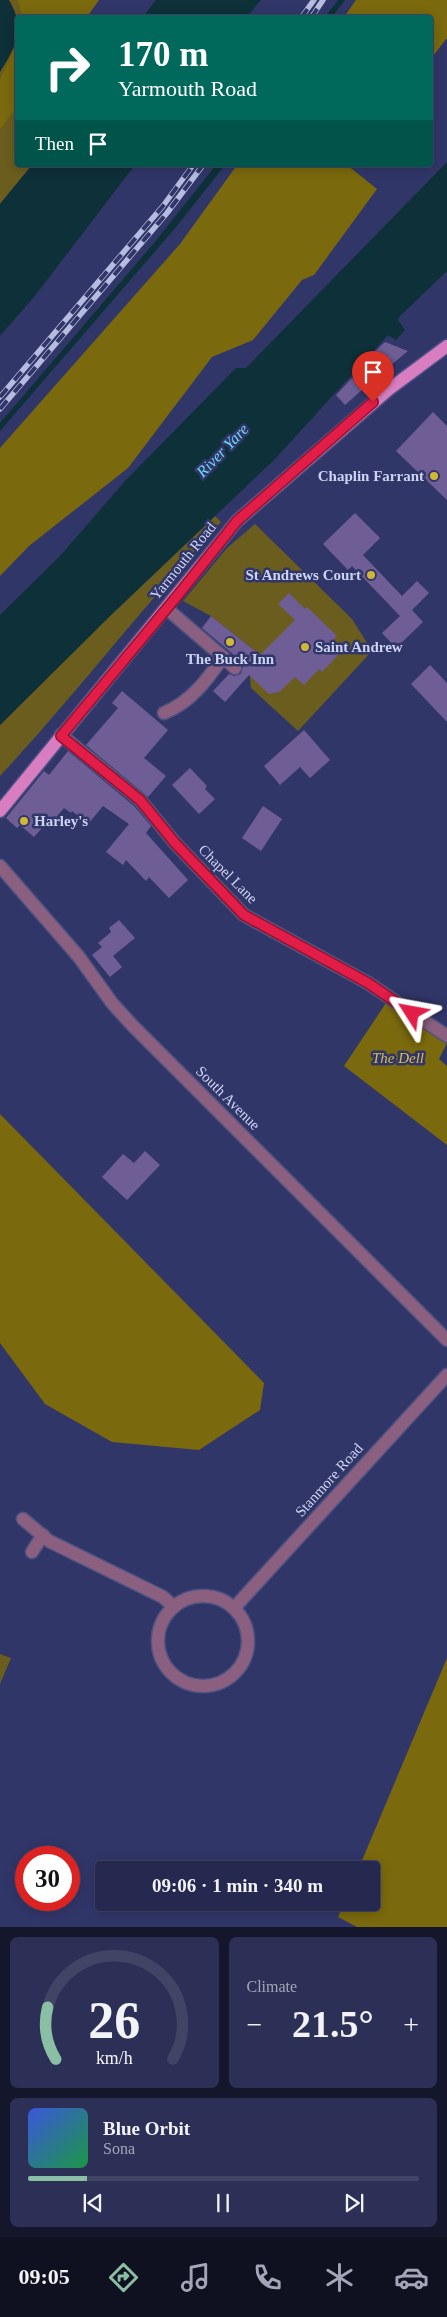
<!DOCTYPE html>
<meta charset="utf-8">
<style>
body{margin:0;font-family:Georgia,serif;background:#2d3056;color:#f1f3f6;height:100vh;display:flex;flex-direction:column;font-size:19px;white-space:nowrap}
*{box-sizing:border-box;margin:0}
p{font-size:16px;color:#a3a6b7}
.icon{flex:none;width:28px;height:28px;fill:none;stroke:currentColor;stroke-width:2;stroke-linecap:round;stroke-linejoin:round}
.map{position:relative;height:1927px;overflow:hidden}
.side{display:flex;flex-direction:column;gap:10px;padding:10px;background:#14162b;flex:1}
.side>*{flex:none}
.hud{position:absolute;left:15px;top:15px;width:418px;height:152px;border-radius:5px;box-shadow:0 2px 12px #0003,0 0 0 1px #424466;background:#00695c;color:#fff;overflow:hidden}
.speed{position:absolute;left:15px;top:1846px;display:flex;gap:10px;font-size:25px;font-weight:700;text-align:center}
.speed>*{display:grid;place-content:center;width:65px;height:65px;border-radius:50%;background:#25284f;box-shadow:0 2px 12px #0003,0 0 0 1px #424466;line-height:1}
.speed .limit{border:8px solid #d22;background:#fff;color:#111}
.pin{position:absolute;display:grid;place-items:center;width:42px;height:42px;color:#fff;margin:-51px -21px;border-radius:50% 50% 50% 0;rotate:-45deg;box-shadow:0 0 5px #0007}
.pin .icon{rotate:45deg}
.me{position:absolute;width:55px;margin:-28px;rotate:304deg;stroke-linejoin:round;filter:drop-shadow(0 0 4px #0008)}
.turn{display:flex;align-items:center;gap:18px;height:105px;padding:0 20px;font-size:22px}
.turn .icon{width:65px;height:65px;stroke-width:2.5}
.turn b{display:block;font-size:35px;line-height:42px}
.then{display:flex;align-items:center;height:48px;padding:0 20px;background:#0003;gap:10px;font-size:19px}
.big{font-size:38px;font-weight:700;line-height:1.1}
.side .tile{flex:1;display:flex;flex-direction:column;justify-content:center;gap:8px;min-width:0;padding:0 18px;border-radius:8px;background:#2d3056}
.side .dial{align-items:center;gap:0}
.dial svg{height:130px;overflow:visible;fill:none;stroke:#424466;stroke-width:7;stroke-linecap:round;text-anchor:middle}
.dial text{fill:#f1f3f6;stroke:none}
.song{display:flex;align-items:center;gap:15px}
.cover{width:60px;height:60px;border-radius:8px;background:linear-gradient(135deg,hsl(230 70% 55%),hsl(140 70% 35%))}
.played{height:5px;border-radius:2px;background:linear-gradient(90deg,#8abfa5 15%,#424466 15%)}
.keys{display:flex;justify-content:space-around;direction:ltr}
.heat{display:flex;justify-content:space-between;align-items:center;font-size:28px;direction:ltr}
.side .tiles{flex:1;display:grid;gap:10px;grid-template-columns:1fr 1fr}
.tile:last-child{grid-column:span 2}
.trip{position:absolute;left:95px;top:1861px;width:285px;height:50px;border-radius:5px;background:#25284f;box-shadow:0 2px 12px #0003,0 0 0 1px #424466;font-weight:700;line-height:50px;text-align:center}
.menu{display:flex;height:80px;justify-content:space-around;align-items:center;background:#0f1020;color:#a3a6b7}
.menu .icon{width:35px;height:35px}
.menu .active{color:#8abfa5}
.menu b{font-size:22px;color:#f1f3f6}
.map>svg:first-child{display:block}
.green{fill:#6b5d1e}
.forest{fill:#7a690d}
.water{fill:#0e3038}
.building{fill:#6f5e96}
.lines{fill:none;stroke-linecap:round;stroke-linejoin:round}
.minor-casing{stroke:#4d5282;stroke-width:15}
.major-casing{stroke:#4d5282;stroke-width:15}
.minor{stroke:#8b5f7f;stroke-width:12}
.major{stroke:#d77dc0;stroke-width:12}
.rail-casing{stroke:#b6bcdf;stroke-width:5.5}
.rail{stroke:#313669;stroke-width:4;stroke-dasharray:11;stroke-linecap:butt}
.route-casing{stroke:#92132f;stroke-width:12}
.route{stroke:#e11d48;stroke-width:9}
.poi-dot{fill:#d1b736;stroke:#313669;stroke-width:2}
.labels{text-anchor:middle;stroke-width:5;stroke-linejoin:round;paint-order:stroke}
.poi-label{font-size:15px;font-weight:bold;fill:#cdd3f3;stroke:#313669;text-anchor:end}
.street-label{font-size:15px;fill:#cdd3f3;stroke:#313669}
.park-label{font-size:15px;font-style:italic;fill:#d7be4e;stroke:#313669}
.water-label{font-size:16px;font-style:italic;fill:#6cd9f5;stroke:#313669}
</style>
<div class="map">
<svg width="447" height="1927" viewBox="0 0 447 1927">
<rect width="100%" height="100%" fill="#313669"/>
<!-- green -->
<g class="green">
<path d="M0,0H56L68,17L18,18V165H32L0,204Z"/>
<path d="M215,516L221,522C144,605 76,694 0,776V725L110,616Z"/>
<path d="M255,524L352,619L372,651L298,731L251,688L249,667L259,654L211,616L183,601L227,548Z"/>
<path d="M0,1654L11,1658L0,1684Z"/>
</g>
<!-- forest -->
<g class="forest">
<path d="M18,0H99L87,17L23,18Z"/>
<path d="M356,0H447V38L430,60L432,81L430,84V18L344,17Z"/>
<path d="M17,43V107L0,129V80Z"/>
<path d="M237,165H347L377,189L314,275L302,280L253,340L212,357L128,468L29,546L0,576V448L180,244Z"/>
<path d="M386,1003L447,1043L439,1059L447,1066V1145L344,1066Z"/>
<path d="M0,1114L264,1383L260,1410L199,1450L112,1442L45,1404L0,1343Z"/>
<path d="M447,1658V1927H357L338,1917L344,1903L371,1902V1870H358Z"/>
</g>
<!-- water -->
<g class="water">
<path d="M0,0H9C26,29 16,46 0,72Z"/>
<path d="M156,0H261L247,17H143Z"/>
<path d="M338,0H345L332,17H325Z"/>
<path d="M447,162V271L400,316L398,320L405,330L396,340L388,335L275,459L110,616L0,725V615L60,556L125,481L236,368H246Z"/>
<path d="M32,165H135L34,297L0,336V204Z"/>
<path d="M216,165H225L177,226L0,431V423L154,243Z"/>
</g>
<!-- building -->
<g class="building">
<path d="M385,342L408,351L391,365L390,363L386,366L373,353Z"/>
<path d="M352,378L363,389L345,405L336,395Z"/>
<path d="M433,412L447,426V500L396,451Z"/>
<path d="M355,513L380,538L363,555L402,596L417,581L429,593L412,610L423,622L396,648L382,633L400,616L352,566L348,570L323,544Z"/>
<path d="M289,593L305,609L307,607L337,636L332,641L342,651L322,672L319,669L304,685L295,677L279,692L269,694L249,675L225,702L213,691L229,674L234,676L241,674L243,666L241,661L202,628L211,616L260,655L295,620L278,604Z"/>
<path d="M430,665L447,683V722L411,684Z"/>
<path d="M122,691L168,730L144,758L166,776L148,797L86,745L118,708L112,703Z"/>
<path d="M304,730L330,760L310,778L300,767L280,785L264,766Z"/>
<path d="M68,751L134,806L151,826L146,833L188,880L169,898L149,877L146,881L126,860L123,865L106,852L129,824L103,806L88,824L72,811L71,813L64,808L51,824L48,821L34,837L20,825L17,828L6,818L44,771L49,775Z"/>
<path d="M190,768L207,786L205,789L215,799L199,814L172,785Z"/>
<path d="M263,806L282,819L261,851L242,838Z"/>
<path d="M119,920L135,938L113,956L122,967L110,977L92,955L102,947L98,943L111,932L109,928Z"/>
<path d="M145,1151L160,1165L127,1200L102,1177L123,1154L134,1163Z"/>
</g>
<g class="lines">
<!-- minor casing -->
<g class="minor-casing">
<g id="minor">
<path d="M223,657L235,668"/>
<path d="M164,713C191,702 207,680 223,657L166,608"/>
<path d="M61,735L140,800L175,843L244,915L368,983L447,1036"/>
<path d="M0,866L79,957L112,1003L132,1025L447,1340"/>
<path d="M23,1519L49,1541L163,1597L174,1607"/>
<path d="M32,1552L43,1535"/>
<circle cx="203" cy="1641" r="45"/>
<path d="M234,1608L447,1375"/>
</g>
</g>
<!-- major casing -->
<g class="major-casing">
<path id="major" d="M0,811L237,521L388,390L447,346"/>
</g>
<!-- minor -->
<use href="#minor" class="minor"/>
<!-- major -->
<use href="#major" class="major"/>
<!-- rail casing -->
<g class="rail-casing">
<g id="rail">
<path d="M301,18L314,0"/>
<path d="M311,18L323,0"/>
<path d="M0,397L163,206L193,165"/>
<path d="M0,409L167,213L203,165"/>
</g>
</g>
<!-- rail -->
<use href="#rail" class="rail"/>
</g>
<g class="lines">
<!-- route casing -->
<g class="route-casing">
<path id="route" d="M373,402L237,521L178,595L61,736L140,800L175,843L244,915L368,983L412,1013"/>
</g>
<!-- route -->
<use href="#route" class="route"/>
</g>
<!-- markers -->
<g class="poi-dot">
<circle cx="434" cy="476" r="5"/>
<circle cx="371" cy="575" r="5"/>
<circle cx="230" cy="642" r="5"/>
<circle cx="305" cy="647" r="5"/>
<circle cx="24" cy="821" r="5"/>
</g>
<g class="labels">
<!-- poi labels -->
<g class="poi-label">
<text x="424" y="481">Chaplin Farrant</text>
<text x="361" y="580">St Andrews Court</text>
<text x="315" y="652" text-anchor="start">Saint Andrew</text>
<text x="230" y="664" text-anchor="middle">The Buck Inn</text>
<text x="34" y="826" text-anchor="start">Harley's</text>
</g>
<!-- street labels -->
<g class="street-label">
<text transform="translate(183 561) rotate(-51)" y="5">Yarmouth Road</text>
<text transform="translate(228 874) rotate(45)" y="5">Chapel Lane</text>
<text transform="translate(228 1098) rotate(45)" y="5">South Avenue</text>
<text transform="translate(329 1480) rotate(-48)" y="5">Stanmore Road</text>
</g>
<!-- park labels -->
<g class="park-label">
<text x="398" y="1063">The Dell</text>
</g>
<!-- water labels -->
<g class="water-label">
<text transform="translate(222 450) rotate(-46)" y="6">River Yare</text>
</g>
</g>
</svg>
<div class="speed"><div class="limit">30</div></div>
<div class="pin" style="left:373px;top:402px;background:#d93025"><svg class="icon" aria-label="arrive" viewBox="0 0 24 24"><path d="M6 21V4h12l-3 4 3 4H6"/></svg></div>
<svg class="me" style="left:412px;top:1013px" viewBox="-20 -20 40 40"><path d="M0-17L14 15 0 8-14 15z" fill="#e11d48" stroke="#fff" stroke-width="4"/></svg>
<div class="trip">09:06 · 1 min · 340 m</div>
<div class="hud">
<div class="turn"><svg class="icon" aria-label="right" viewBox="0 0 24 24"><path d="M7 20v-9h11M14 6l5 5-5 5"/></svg><div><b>170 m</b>Yarmouth Road</div></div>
<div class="then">Then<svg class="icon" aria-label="arrive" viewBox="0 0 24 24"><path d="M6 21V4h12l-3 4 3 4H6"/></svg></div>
</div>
</div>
<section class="side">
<div class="tiles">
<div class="tile dial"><svg viewBox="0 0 100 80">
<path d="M14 69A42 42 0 1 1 86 69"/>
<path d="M14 69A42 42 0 0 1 9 37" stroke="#8abfa5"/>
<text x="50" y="56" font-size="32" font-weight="700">26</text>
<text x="50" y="72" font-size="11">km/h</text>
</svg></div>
<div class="tile"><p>Climate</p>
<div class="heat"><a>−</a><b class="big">21.5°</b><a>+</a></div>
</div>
<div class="tile">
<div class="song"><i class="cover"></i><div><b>Blue Orbit</b><p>Sona</p></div></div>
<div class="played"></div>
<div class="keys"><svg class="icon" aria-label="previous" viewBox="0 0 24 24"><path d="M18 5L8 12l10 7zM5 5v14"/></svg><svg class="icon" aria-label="pause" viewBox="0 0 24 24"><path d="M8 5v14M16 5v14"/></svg><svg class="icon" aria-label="next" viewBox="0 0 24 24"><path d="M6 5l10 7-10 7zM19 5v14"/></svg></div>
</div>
</div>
</section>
<nav class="menu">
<b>09:05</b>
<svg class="icon active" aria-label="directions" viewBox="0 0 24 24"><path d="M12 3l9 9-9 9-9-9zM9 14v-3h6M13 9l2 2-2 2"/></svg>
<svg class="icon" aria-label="music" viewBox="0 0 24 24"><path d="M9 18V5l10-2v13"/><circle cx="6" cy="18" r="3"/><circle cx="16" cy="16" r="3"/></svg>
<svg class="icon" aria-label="phone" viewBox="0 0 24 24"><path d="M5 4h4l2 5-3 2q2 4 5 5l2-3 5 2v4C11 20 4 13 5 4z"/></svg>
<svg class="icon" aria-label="climate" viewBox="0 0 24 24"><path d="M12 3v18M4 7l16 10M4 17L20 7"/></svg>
<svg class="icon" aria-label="car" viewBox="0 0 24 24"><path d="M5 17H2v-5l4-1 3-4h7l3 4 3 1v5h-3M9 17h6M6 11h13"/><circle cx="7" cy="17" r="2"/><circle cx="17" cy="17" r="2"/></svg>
</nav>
